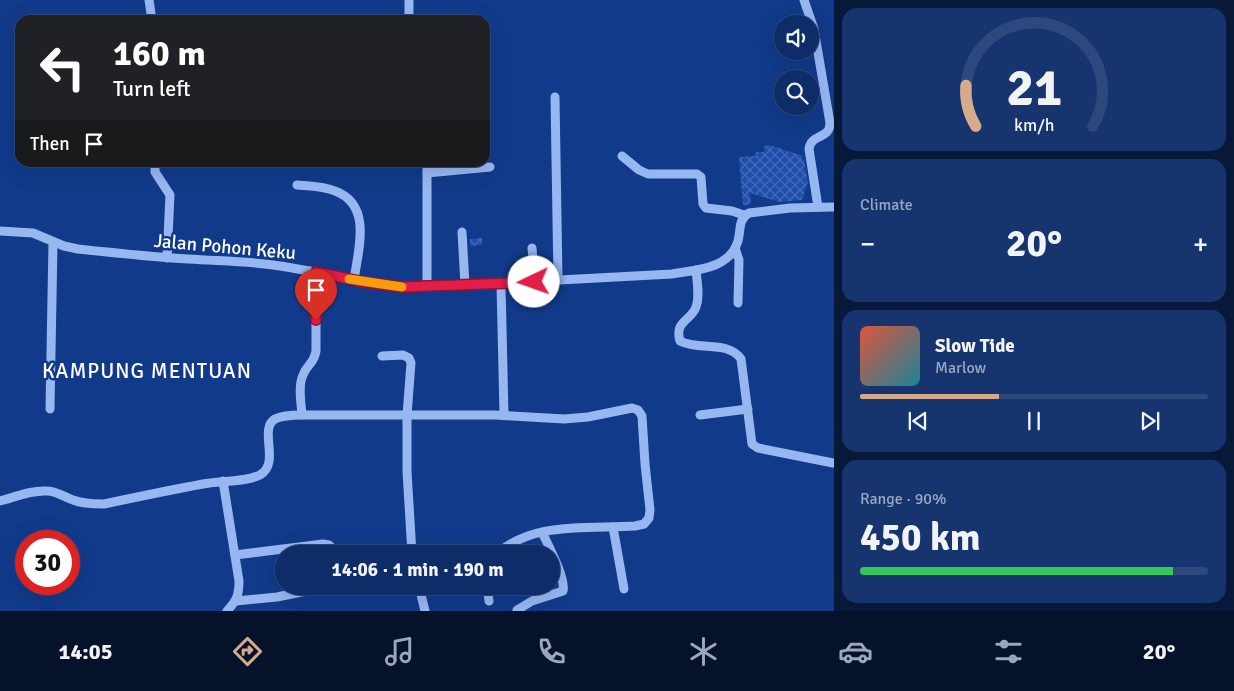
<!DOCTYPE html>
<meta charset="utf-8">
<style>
body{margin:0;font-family:Signika,sans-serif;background:#16346e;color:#f1f3f6;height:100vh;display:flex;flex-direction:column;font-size:19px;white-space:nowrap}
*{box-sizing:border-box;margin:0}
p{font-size:16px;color:#9aa7c0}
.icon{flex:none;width:28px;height:28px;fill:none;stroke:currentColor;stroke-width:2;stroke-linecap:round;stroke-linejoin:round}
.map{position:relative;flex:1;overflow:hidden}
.sheet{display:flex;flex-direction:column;gap:8px;padding:8px;background:#071839;width:400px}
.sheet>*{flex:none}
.hud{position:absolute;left:15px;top:15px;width:475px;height:152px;border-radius:15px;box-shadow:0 5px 20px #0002,0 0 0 1px #2d487c;background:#202124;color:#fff;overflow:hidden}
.fabs{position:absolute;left:774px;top:15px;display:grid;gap:10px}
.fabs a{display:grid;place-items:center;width:45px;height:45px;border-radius:50%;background:#0d2c68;box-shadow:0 5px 20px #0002,0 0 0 1px #2d487c;font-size:25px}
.speed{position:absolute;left:15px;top:530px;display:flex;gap:10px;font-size:25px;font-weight:700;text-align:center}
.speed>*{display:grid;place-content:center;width:65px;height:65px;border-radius:50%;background:#0d2c68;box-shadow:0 5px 20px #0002,0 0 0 1px #2d487c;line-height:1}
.speed .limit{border:8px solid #d22;background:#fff;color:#111}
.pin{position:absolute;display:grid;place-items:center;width:42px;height:42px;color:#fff;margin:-51px -21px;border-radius:50% 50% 50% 0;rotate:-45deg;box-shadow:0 0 5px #0007}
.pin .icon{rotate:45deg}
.me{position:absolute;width:55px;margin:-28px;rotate:267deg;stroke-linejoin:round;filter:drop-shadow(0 0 4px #0008)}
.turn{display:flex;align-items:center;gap:18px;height:105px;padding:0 15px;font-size:22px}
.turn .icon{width:65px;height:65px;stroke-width:2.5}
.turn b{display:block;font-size:35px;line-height:42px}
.then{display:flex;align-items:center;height:48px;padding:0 15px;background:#0003;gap:10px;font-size:19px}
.big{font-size:38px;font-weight:700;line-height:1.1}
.sheet .tile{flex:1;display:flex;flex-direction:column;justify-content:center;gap:8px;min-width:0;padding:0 18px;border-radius:15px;background:#16346e}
.sheet .dial{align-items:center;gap:0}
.dial svg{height:130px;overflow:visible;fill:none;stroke:#2d487c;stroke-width:7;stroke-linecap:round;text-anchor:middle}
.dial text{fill:#f1f3f6;stroke:none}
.song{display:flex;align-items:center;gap:15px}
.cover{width:60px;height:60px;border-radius:8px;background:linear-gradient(135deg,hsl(10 70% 55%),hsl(190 70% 35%))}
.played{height:5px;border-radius:2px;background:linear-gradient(90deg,#d6ab8b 40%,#2d487c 40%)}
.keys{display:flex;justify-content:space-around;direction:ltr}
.heat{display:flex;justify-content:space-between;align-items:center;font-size:28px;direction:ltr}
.charge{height:8px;border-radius:4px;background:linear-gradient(90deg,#34c759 90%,#2d487c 0)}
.trip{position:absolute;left:275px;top:545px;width:285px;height:50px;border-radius:25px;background:#0d2c68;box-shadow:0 5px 20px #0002,0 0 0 1px #2d487c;font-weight:700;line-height:50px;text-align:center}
.tab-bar{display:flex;height:80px;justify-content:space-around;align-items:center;background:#05122a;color:#9aa7c0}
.tab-bar .icon{width:35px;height:35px}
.tab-bar .on{color:#d6ab8b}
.tab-bar b{font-size:22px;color:#f1f3f6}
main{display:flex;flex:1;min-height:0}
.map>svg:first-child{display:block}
.building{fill:url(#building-cross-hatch)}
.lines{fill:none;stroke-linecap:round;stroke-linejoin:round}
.minor{stroke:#97b7f1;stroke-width:9}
.route-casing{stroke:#92132f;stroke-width:12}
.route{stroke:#e11d48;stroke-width:9}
.slow{stroke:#f59e0b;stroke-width:9}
.labels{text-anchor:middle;stroke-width:5;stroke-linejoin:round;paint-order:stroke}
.street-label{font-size:19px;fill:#fff;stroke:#113a8a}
.quarter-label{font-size:21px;letter-spacing:1px;fill:#fff;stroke:#113a8a}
</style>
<main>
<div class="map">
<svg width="834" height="611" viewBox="0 0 834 611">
<defs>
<pattern id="building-cross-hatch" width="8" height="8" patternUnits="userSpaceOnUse" patternTransform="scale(1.25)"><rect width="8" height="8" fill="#1f4faa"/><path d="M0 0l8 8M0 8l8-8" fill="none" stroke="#4169b7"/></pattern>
</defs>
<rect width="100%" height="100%" fill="#113a8a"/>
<!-- building -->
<g class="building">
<path d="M769,145L803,156L801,159L804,160L808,182L802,200L779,202L750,193L751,205H743L739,157L755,156L756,152H764V146Z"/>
<path d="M482,238V245L470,246V239Z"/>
</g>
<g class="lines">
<!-- minor -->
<g class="minor">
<path d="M149,0L152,20"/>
<path d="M409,0V20"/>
<path d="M804,0L814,29L830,123C830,140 811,133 809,149L818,207"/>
<path d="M555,97L558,280"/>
<path d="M622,156L639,170L648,174H697L701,177L703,204L706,208L732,211L744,215"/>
<path d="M155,162V172L170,195L167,258"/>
<path d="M427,162V287"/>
<path d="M427,173L490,167"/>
<path d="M297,185C309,186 324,186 335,191C373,205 358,250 354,280"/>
<path d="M0,231L33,233L64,246L78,249C115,253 152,257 189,259C217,261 245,261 273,265C326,272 372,287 427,287L672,274C696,270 730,269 738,241C741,230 738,219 749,213L790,208L834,207"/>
<path d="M462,232L465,285"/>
<path d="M532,248L535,282"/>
<path d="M735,248L739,260L738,303"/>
<path d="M696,270C697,282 700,296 696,307C691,321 674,321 680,341C699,351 728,340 741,359L752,444L758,448L833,463"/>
<path d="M501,284L504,415"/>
<path d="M382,356L403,355L409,358L411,363L407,415V471L412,554"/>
<path d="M50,409L53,242"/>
<path d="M302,415C301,402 298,386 303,375C307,364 314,364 316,351V272"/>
<path d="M700,415L748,409"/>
<path d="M223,481L239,581C239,595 237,600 227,611"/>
<path d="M0,501C15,497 31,490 47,491C57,491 64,497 73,500C83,504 94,504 104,504C137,497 170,490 203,484C219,481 246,482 260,475C281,463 258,429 275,419C283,415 293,415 302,415H495L564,419L588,417L632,408L638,410L642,416L645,464L650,510L649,518L644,524L635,526C590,529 533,521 497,554"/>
<path d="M613,527L624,589"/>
<path d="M235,555L323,544L329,545L338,554"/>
<path d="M419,586L425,611"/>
<path d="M487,586L489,601"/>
<path d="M236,601L277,597L321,588"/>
<path d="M517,610L532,601L563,591C566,578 548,545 542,532"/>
</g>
</g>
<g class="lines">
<!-- route casing -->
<g class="route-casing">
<path id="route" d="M316,320V272L364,282L402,287L534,282"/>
</g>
<!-- route -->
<use href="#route" class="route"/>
<!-- slow -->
<path class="slow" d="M349,279L402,287"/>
</g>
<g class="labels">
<!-- street labels -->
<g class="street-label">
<text transform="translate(225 246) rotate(5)" y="7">Jalan Pohon Keku</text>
</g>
<!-- quarter labels -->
<g class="quarter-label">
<text x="147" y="378">KAMPUNG MENTUAN</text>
</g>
</g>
</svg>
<div class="fabs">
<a><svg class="icon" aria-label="sound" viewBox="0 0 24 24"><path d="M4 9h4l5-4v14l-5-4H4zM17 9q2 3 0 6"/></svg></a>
<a><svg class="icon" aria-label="search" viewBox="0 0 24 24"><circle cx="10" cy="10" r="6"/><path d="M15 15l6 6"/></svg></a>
</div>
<div class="speed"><div class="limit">30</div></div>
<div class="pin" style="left:316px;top:320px;background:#d93025"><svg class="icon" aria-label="arrive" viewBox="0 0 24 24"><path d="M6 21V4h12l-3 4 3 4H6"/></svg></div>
<svg class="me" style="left:534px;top:282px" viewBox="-20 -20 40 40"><circle r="19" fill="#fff"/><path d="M0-13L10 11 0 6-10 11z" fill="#e11d48"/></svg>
<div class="trip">14:06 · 1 min · 190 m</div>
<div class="hud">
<div class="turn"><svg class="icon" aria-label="left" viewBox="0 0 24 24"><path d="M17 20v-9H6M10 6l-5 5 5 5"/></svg><div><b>160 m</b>Turn left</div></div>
<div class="then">Then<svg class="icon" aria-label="arrive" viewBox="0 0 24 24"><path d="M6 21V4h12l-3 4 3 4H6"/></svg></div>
</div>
</div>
<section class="sheet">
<div class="tile dial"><svg viewBox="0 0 100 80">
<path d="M14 69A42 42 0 1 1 86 69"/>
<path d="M14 69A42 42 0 0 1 8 44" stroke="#d6ab8b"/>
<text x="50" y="56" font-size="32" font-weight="700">21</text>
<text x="50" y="72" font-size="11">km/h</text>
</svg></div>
<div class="tile"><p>Climate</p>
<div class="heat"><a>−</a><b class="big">20°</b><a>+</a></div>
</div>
<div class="tile">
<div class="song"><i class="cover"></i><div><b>Slow Tide</b><p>Marlow</p></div></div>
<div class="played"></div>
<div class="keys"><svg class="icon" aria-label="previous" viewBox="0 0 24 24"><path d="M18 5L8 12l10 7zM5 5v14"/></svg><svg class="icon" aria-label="pause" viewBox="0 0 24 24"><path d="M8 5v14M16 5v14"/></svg><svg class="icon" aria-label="next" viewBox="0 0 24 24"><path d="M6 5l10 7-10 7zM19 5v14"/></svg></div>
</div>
<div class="tile"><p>Range · 90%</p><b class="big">450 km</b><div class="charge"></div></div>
</section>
</main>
<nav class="tab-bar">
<b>14:05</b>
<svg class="icon on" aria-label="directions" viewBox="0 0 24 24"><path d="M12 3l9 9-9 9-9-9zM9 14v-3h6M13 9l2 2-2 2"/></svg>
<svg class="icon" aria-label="music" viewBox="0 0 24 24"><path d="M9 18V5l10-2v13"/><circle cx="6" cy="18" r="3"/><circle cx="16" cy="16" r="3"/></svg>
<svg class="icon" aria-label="phone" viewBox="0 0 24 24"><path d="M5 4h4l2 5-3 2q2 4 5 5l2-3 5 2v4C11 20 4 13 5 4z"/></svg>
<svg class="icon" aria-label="climate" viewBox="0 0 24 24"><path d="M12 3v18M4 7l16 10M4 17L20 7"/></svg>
<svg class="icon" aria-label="car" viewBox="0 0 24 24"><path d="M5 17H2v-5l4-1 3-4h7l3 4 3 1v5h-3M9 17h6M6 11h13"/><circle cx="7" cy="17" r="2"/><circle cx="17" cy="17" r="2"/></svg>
<svg class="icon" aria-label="filters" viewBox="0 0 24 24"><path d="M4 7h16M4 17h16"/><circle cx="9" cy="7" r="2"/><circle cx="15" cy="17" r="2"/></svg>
<b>20°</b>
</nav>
